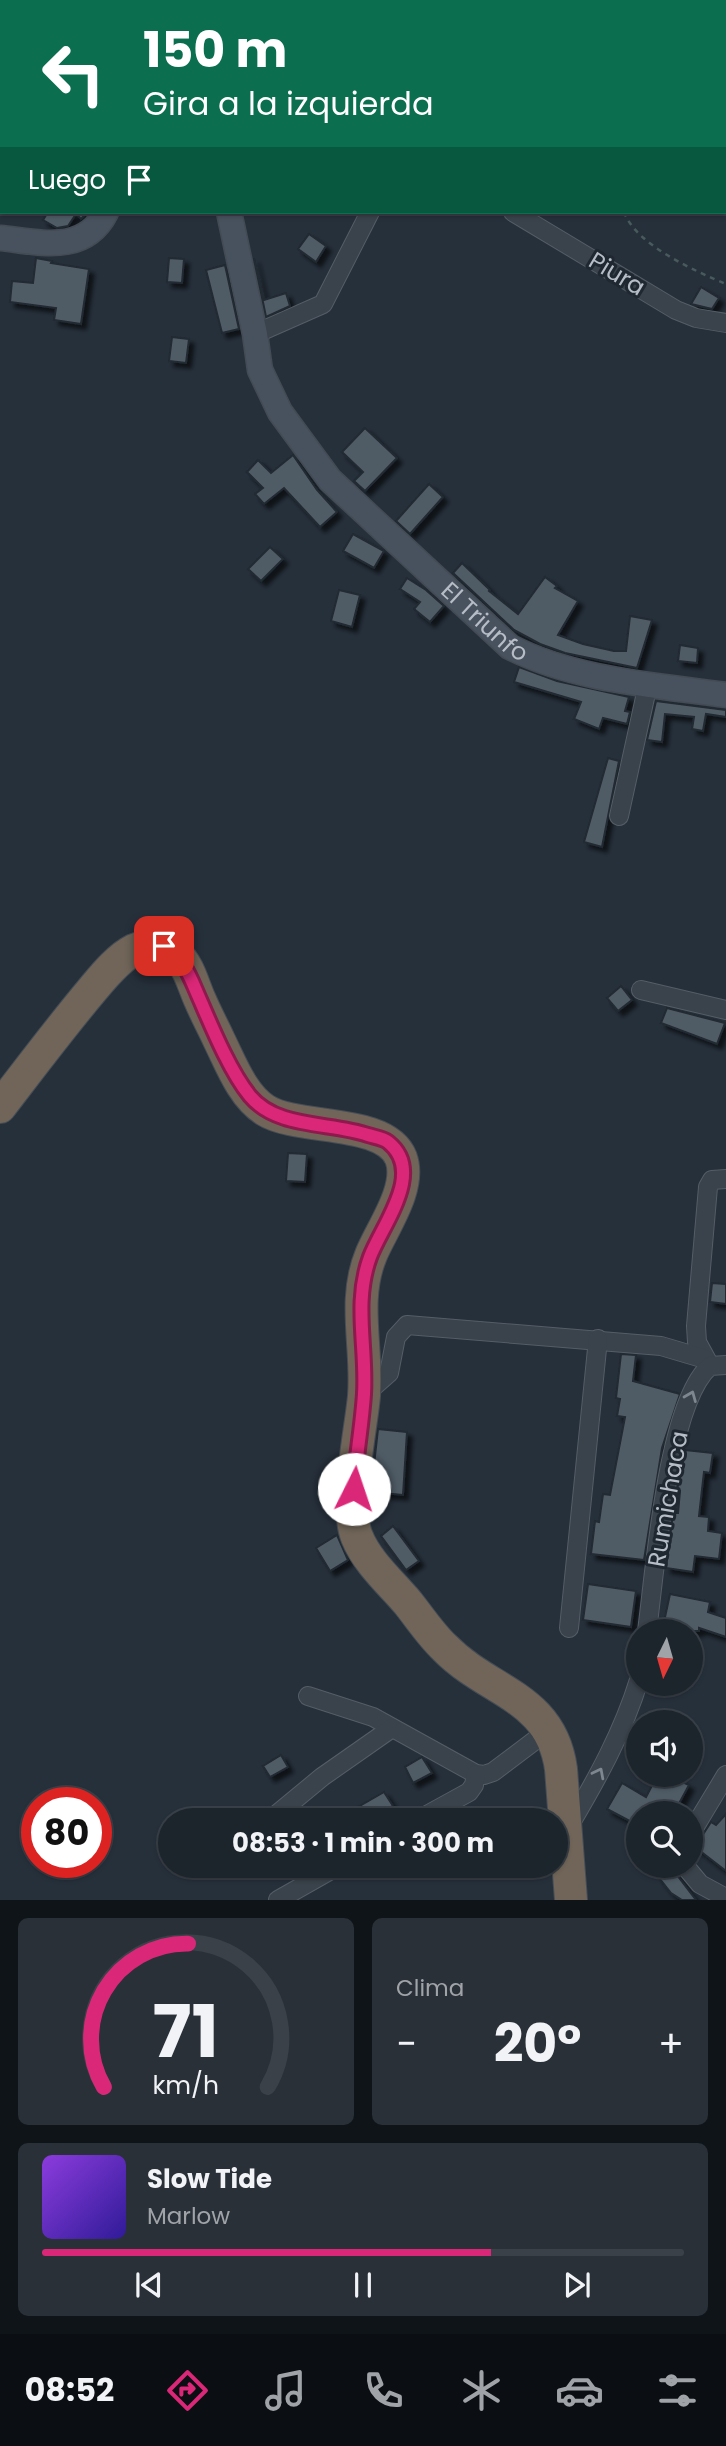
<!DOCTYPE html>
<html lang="es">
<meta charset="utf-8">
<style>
body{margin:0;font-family:Poppins,sans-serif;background:#293038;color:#f1f3f6;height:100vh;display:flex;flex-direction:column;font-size:26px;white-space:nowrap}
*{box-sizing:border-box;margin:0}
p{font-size:23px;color:#a0a4a9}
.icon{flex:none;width:38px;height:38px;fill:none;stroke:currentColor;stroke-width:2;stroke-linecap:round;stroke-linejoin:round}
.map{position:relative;height:1900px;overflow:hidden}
.panel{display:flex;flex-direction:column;gap:18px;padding:18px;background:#0f1418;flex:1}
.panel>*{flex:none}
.banner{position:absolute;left:0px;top:0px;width:726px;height:214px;box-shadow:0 2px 5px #0004,0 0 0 2px #3a4148;background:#0b6e4f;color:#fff;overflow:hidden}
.needle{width:46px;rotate:185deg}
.fabs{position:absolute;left:626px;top:1619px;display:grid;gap:14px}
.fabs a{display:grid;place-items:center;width:77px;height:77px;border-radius:50%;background:#1c242c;box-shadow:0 2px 5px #0004,0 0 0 2px #3a4148;font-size:35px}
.speed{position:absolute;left:21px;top:1787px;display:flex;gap:14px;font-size:35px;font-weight:700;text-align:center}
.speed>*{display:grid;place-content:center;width:91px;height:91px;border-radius:50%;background:#1c242c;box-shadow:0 2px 5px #0004,0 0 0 2px #3a4148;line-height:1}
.speed .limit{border:10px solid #d22;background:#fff;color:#111}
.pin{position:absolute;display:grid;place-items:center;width:60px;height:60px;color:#fff;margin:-30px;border-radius:14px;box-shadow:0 4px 10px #0006}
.me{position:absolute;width:77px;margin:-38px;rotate:4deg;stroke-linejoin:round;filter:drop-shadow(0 0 5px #0008)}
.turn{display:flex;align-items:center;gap:24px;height:147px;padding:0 28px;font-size:32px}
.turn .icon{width:91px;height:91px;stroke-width:2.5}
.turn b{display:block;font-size:49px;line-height:60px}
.then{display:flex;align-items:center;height:66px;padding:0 28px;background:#0003;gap:14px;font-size:26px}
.big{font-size:52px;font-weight:700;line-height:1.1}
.panel .widget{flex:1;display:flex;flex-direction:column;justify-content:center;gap:10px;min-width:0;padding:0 24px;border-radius:10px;background:#293038}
.panel .dial{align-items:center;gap:0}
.dial svg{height:182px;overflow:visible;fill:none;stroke:#3a4148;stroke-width:7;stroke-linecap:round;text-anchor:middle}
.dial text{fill:#f1f3f6;stroke:none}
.song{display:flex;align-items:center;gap:21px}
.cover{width:84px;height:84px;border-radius:10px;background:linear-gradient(135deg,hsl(270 70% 55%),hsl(250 70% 35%))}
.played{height:7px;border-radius:4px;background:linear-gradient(90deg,#db2777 70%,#3a4148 70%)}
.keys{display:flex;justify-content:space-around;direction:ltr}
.heat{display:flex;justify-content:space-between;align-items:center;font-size:38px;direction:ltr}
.panel .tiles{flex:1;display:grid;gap:18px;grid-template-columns:1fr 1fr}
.widget:last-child{grid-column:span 2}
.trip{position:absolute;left:158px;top:1808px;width:410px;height:70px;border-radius:35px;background:#1c242c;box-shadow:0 2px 5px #0004,0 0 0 2px #3a4148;font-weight:700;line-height:70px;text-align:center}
.menu{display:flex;height:112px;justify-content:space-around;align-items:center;background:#0b0e12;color:#a0a4a9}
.menu .icon{width:49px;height:49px}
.menu .current{color:#db2777}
.menu b{font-size:32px;color:#f1f3f6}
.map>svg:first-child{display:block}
.building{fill:#505b66;stroke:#212932;stroke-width:2;filter:url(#shadow)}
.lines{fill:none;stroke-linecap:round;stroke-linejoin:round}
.street-casing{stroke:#555d66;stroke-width:20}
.secondary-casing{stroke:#434b54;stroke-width:27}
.highway-casing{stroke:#454d56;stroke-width:34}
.path{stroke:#485a5b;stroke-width:2.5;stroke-dasharray:5 5;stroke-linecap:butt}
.street{stroke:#3a424b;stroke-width:18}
.secondary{stroke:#48525e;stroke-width:24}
.highway{stroke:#706558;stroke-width:32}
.oneway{stroke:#7e868f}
.route-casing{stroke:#8e194d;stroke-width:18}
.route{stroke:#db2777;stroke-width:12}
.labels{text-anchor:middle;stroke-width:6;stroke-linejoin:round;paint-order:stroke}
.street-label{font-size:24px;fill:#b6bdc7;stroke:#1f2730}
</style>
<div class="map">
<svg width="726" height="1900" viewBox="0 0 726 1900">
<defs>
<filter id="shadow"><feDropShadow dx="5" dy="5" stdDeviation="2" flood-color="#0009"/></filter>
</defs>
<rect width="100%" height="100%" fill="#26303b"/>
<!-- building -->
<g class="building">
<path d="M48,212H88L81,219L76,214L68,226L57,228L43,220Z"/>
<path d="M309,234L326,246L316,262L298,249Z"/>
<path d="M36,258L52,261L51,263L89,269L81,324L54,320L56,308L10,302L12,281L33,283Z"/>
<path d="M169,258L184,259L182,283L167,282Z"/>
<path d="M254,258L264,300L286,293L290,306L266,317Z"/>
<path d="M225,265L239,329L222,333L206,270Z"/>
<path d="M701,287L719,298L712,309L691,304Z"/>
<path d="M172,337L189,339L186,363L169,361Z"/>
<path d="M365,428L397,458L365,491L354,481L363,472L342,452Z"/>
<path d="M293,455L317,490L337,512L320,527L284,488L264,504L255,494L263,488L247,472L258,460L271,473Z"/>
<path d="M429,484L443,497L410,534L396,521Z"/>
<path d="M353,534L384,551L374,568L343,551Z"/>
<path d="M270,547L283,559L261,581L248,569Z"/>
<path d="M462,563L490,590L489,591L518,614L545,577L557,586L555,588L578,601L558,635L583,644L614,651H626L630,616L652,620L637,668L565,653L540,644L514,630L453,573Z"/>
<path d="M407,578L426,590L444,606L430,622L414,609L420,602L400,589Z"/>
<path d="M339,590L360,595L352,627L331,621Z"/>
<path d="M680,645L698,648L697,663L678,661Z"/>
<path d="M519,667L557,681L629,697L625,711L630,712L627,724L603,718L599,729L574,719L581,702L514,682Z"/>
<path d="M656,701L726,710V717L706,714L703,731L692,729L694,717L665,714L662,742L647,740Z"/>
<path d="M608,758L619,761L602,847L584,842Z"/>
<path d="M621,986L632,1000L618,1011L607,998Z"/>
<path d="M667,1008L725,1023L717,1044L661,1023Z"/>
<path d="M288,1153L307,1154L305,1182L286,1181Z"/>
<path d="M712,1283L726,1284V1304L710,1302Z"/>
<path d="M621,1354L636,1355L633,1381L680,1394L662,1448L644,1560L591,1554L595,1521L599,1522L603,1494L610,1495L625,1417L617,1416L620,1399L616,1398Z"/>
<path d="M378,1429L407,1432L403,1495L371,1492Z"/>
<path d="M685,1450L713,1453L710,1473L704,1472L699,1516L709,1517L708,1531L722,1533L719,1559L695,1556L693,1572L666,1568L673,1513H678L680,1491L677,1490Z"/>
<path d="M393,1526L419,1561L406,1570L381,1536Z"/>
<path d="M337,1535L348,1560L330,1571L316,1548Z"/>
<path d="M588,1584L636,1591L631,1627L583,1620Z"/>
<path d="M670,1594L710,1602L708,1612L726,1618V1637L699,1628V1631H662Z"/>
<path d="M281,1755L288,1767L270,1777L263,1766Z"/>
<path d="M422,1757L432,1773L413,1783L405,1767Z"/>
<path d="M658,1774H676L674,1778L689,1785L674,1813H639V1826L607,1809L622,1783L646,1797Z"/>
<path d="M384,1792L393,1806L365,1820L358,1807Z"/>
<path d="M726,1814V1871L691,1844L700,1839L711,1822L716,1825Z"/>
<path d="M655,1866H670L696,1900H682L671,1893L660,1879Z"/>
</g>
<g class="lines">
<!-- street casing -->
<g class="street-casing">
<g id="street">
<path d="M159,0V2"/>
<path d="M423,2V0"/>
<path d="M0,82L2,84"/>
<path d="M513,212L676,310L696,318L726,323"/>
<path d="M255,334L323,304L370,212"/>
<path d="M619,816L648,684"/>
<path d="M641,990L726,1010"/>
<path d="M709,1364L697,1342L696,1326L708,1187L712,1180L726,1179"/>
<path d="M364,1395L389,1373L396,1337L407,1325L661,1346L705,1359"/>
<path d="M569,1628L598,1339"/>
<path d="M647,1631C655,1572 667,1403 710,1366L726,1365"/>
<path d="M308,1696L373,1717L476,1774L484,1775L493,1772L550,1729"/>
<path d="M270,1820L322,1777L392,1728"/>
<path d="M418,1820L469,1792L474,1785L476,1774"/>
<path d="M569,1826C597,1779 623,1732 639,1680"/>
<path d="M691,1833L726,1775"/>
<path d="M685,1866L700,1884L726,1898"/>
<path d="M278,1900L338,1866"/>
</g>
</g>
<!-- secondary casing -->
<g class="secondary-casing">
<g id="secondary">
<path id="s1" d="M229,212L255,334L260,370L280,412L330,480L510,647C574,680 655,685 726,695"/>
<path d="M0,238C40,242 84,255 106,212"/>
</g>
</g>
<!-- highway casing -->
<g class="highway-casing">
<path id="highway" d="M0,1107C30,1068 60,1028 92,990C103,977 118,958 134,950C147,944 166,944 176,954C189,965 193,985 200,1000C206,1014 213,1027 219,1040C231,1064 242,1095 265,1110C298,1131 385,1118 401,1158C412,1188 382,1228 371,1255C352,1301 368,1348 364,1396C361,1430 344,1506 357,1537C367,1562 391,1583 408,1603C420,1618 431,1635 445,1648C489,1693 551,1696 561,1769L571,1900"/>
</g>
<!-- path -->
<g class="path">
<path d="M499,0V2"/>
<path d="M525,2L528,0"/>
<path d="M596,2L598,0"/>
<path d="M624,212C636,245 695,271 726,284"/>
</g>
<!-- street -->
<use href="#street" class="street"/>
<!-- secondary -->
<use href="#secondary" class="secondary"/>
<!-- highway -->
<use href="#highway" class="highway"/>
</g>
<!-- one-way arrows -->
<defs><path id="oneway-chevron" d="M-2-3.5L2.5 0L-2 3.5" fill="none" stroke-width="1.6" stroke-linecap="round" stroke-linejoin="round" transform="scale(1.75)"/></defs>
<g class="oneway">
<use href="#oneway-chevron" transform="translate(691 1396) rotate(-68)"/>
<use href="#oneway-chevron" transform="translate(599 1773) rotate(-63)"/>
</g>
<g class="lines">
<!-- route casing -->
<g class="route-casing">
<path id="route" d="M164,946C186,960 191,980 201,1002C213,1030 231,1073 250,1096C277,1129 331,1122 368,1135C374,1137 383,1138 388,1142C426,1172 382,1225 370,1257C353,1303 367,1347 364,1394C362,1425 356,1457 354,1489"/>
</g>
<!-- route -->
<use href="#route" class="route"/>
</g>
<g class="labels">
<!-- street labels -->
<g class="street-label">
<text transform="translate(617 274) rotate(31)" y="8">Piura</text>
<text dy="8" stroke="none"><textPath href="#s1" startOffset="502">El Triunfo</textPath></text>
<text transform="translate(668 1499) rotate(-80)" y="8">Rumichaca</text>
</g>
</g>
</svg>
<div class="fabs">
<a><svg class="needle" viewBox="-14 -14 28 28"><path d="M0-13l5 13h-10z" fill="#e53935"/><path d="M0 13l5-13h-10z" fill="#a0a4a9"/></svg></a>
<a><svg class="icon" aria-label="sound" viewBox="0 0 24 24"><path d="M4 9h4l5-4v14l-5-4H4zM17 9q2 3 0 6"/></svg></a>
<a><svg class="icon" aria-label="search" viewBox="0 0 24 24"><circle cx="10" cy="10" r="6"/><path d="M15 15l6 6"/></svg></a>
</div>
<div class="speed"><div class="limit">80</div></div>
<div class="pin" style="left:164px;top:946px;background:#d93025"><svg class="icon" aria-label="arrive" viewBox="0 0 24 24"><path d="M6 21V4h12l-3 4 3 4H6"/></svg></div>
<svg class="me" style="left:354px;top:1489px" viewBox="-20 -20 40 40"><circle r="19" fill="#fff"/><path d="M0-13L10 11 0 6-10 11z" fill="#db2777"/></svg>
<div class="trip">08:53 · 1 min · 300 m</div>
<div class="banner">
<div class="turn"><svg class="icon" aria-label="left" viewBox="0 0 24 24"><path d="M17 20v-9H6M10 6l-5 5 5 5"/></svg><div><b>150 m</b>Gira a la izquierda</div></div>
<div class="then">Luego<svg class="icon" aria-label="arrive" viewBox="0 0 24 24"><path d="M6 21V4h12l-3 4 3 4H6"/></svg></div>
</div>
</div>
<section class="panel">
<div class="tiles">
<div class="widget dial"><svg viewBox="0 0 100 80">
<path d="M14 69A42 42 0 1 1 86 69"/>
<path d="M14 69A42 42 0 0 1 51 6" stroke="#db2777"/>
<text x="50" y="56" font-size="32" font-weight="700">71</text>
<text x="50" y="72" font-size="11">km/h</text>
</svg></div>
<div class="widget"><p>Clima</p>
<div class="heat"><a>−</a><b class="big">20°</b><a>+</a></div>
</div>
<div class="widget">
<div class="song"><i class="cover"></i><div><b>Slow Tide</b><p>Marlow</p></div></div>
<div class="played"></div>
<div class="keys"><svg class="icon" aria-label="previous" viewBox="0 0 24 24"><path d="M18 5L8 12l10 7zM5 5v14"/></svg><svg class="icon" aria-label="pause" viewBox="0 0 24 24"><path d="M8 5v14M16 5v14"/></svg><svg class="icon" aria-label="next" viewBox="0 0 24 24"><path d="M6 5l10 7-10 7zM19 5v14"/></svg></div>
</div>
</div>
</section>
<nav class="menu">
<b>08:52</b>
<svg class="icon current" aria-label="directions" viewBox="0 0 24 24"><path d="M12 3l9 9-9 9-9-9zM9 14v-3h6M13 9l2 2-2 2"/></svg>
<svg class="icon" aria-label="music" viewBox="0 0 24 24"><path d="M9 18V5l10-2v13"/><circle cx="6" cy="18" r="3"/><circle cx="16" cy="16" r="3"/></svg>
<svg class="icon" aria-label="phone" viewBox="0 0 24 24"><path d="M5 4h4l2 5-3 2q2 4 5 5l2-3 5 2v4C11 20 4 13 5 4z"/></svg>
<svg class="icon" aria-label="climate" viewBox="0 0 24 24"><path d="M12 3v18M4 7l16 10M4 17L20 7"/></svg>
<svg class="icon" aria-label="car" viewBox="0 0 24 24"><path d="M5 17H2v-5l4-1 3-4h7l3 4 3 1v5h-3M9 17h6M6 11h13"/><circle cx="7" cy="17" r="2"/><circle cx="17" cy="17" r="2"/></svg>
<svg class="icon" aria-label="filters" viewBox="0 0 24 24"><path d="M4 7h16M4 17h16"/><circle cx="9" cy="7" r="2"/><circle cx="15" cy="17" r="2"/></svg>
</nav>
